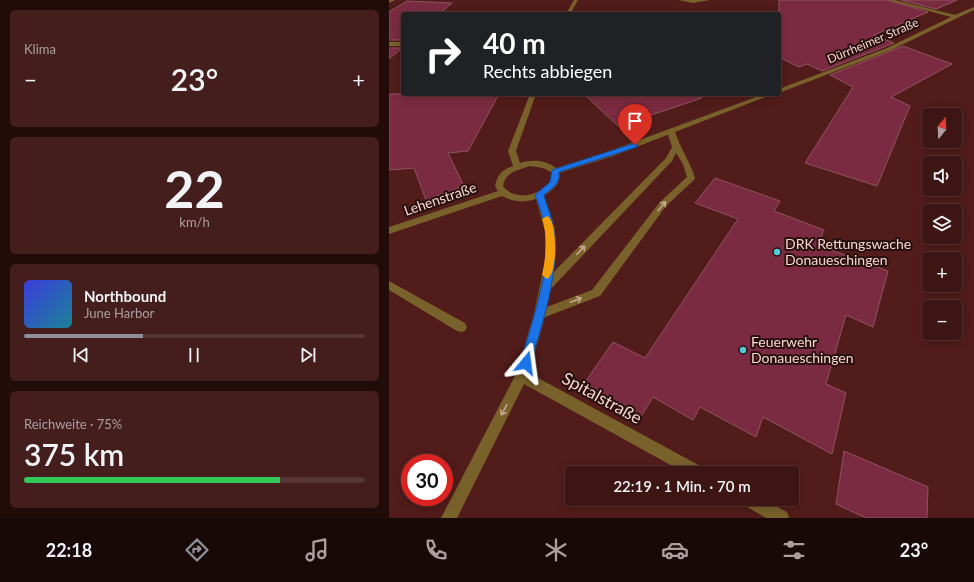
<!DOCTYPE html>
<html lang="de">
<meta charset="utf-8">
<style>
body{margin:0;font-family:Lato,sans-serif;background:#441e1c;color:#f1f3f6;height:100vh;display:flex;flex-direction:column;font-size:15px;white-space:nowrap}
*{box-sizing:border-box;margin:0}
p{font-size:13px;color:#ad9fa0}
.icon{flex:none;width:22px;height:22px;fill:none;stroke:currentColor;stroke-width:2;stroke-linecap:round;stroke-linejoin:round}
.map{position:relative;flex:1;overflow:hidden}
.side{display:flex;flex-direction:column;gap:10px;padding:10px;background:#220c0a;width:389px}
.side>*{flex:none}
.banner{position:absolute;left:12px;top:12px;width:380px;height:84px;border-radius:4px;box-shadow:0 2px 10px #0003,0 0 0 1px #563433;background:#202124;color:#fff;overflow:hidden}
.needle{width:26px;rotate:18deg}
.fabs{position:absolute;left:533px;top:108px;display:grid;gap:8px}
.fabs a{display:grid;place-items:center;width:40px;height:40px;border-radius:4px;background:#3d1513;box-shadow:0 2px 10px #0003,0 0 0 1px #563433;font-size:20px}
.speed{position:absolute;left:12px;top:454px;display:flex;gap:8px;font-size:20px;font-weight:700;text-align:center}
.speed>*{display:grid;place-content:center;width:52px;height:52px;border-radius:50%;background:#3d1513;box-shadow:0 2px 10px #0003,0 0 0 1px #563433;line-height:1}
.speed .limit{border:6px solid #d22;background:#fff;color:#111}
.pin{position:absolute;display:grid;place-items:center;width:34px;height:34px;color:#fff;margin:-41px -17px;border-radius:50% 50% 50% 0;rotate:-45deg;box-shadow:0 0 4px #0007}
.pin .icon{rotate:45deg}
.me{position:absolute;width:44px;margin:-22px;rotate:16deg;stroke-linejoin:round;filter:drop-shadow(0 0 3px #0008)}
.turn{display:flex;align-items:center;gap:14px;height:84px;padding:0 16px;font-size:18px}
.turn .icon{width:52px;height:52px;stroke-width:2.5}
.turn b{display:block;font-size:28px;line-height:34px}
.big{font-size:30px;font-weight:600;line-height:1.1}
.side .card{flex:1;display:flex;flex-direction:column;justify-content:center;gap:6px;min-width:0;padding:0 14px;border-radius:6px;background:#441e1c}
.side .dial{align-items:center;gap:0}
.dial b{font-size:52px;line-height:1}
.song{display:flex;align-items:center;gap:12px}
.cover{width:48px;height:48px;border-radius:6px;background:linear-gradient(135deg,hsl(240 70% 55%),hsl(190 70% 35%))}
.played{height:4px;border-radius:2px;background:linear-gradient(90deg,#8c9099 35%,#563433 35%)}
.keys{display:flex;justify-content:space-around;direction:ltr}
.heat{display:flex;justify-content:space-between;align-items:center;font-size:22px;direction:ltr}
.charge{height:6px;border-radius:3px;background:linear-gradient(90deg,#34c759 75%,#563433 0)}
.trip{position:absolute;left:176px;top:466px;width:234px;height:40px;border-radius:4px;background:#3d1513;box-shadow:0 2px 10px #0003,0 0 0 1px #563433;font-weight:600;line-height:40px;text-align:center}
.tab-bar{display:flex;height:64px;justify-content:space-around;align-items:center;background:#180808;color:#ad9fa0}
.tab-bar .icon{width:28px;height:28px}
.tab-bar .active{color:#8c9099}
.tab-bar b{font-size:18px;color:#f1f3f6}
main{display:flex;flex:1;min-height:0}
.map>svg:first-child{display:block}
.building{fill:#7a2b41;stroke:#8f5461}
.lines{fill:none;stroke-linecap:round;stroke-linejoin:round}
.service{fill:#78612b;fill-rule:evenodd}
.minor{fill:#78612b;fill-rule:evenodd}
.oneway{stroke:#c5a78f}
.route{fill:#1a73e8;stroke:#114b97}
.slow{fill:#f59e0b}
.poi-dot{fill:#52cbd9;stroke:#27100e;stroke-width:1.5}
.labels{text-anchor:middle;stroke-width:4;stroke-linejoin:round;paint-order:stroke}
.far-street-label{font-size:12px;fill:#f9d6d1;stroke:#27100e}
.street-label{font-size:14px;fill:#f9d6d1;stroke:#27100e}
.poi-label{font-size:14px;fill:#f9d6d1;stroke:#27100e;text-anchor:start}
.near-street-label{font-size:17px;fill:#f9d6d1;stroke:#27100e}
</style>
<main>
<section class="side">
<div class="card"><p>Klima</p>
<div class="heat"><a>−</a><b class="big">23°</b><a>+</a></div>
</div>
<div class="card dial"><b>22</b><p>km/h</p></div>
<div class="card">
<div class="song"><i class="cover"></i><div><b>Northbound</b><p>June Harbor</p></div></div>
<div class="played"></div>
<div class="keys"><svg class="icon" aria-label="previous" viewBox="0 0 24 24"><path d="M18 5L8 12l10 7zM5 5v14"/></svg><svg class="icon" aria-label="pause" viewBox="0 0 24 24"><path d="M8 5v14M16 5v14"/></svg><svg class="icon" aria-label="next" viewBox="0 0 24 24"><path d="M6 5l10 7-10 7zM19 5v14"/></svg></div>
</div>
<div class="card"><p>Reichweite · 75%</p><b class="big">375 km</b><div class="charge"></div></div>
</section>
<div class="map">
<svg width="585" height="518" viewBox="0 0 585 518">
<rect width="100%" height="100%" fill="#511c19"/>
<!-- building -->
<g class="building">
<path d="M390,0H498L539,12L485,35L505,43L433,71L418,64L410,67L390,57Z"/>
<path d="M512,0H568L547,9Z"/>
<path d="M18,1L63,3L50,14H14V40H0V12Z"/>
<path d="M514,46L563,64L502,97L521,106L488,186L416,163L464,87L441,75Z"/>
<path d="M0,48H13L0,59Z"/>
<path d="M0,94H110L79,151L59,153L75,186L37,200L25,168L0,170Z"/>
<path d="M195,94H312L313,98L229,126Z"/>
<path d="M326,178L391,201L385,211L435,230L429,245L499,271L484,327L457,315L437,384L457,393L443,454L374,417L367,437L311,407L304,420L264,397L251,418L194,385L224,342L256,358L349,219L306,203Z"/>
<path d="M455,451L539,487L538,518H477L447,504Z"/>
</g>
<g class="lines">
<!-- service -->
<g class="service">
<path d="M279,130L286,132C291,148 301,161 306,178L305,180L277,206L211,296L151,319L147,317L145,314L147,311L203,290L271,202L298,177L294,164L287,153L283,161L160,291L156,292L152,291L151,288L152,285L277,158L283,147L278,132Z"/>
<path d="M0,281L76,323L78,327L76,331L72,332L68,331L0,290Z"/>
</g>
<!-- minor -->
<g class="minor">
<path d="M0,0H6L0,3Z"/>
<path d="M185,0H189L181,14H177Z"/>
<path d="M289,0H321L304,3Z"/>
<path d="M499,0H506L566,15L585,7V10L502,50L390,93V89L498,48L562,17Z"/>
<rect x="0" y="42" width="14" height="4"/>
<path d="M141,94H147L127,151L131,163C143,159 157,160 167,168L218,152L375,94H384L224,156L170,173C173,183 162,191 155,196C158,207 165,220 166,231C170,278 152,329 140,373L315,468L317,473H296L135,384L68,518H52L127,374L145,314L156,261V230L147,199C134,203 125,202 113,196L0,234V227L109,191L106,186C108,175 114,169 124,166L119,151ZM141,166L154,168L162,172C167,190 128,206 114,186C116,172 129,170 141,166Z"/>
<path d="M350,499H373L398,512L400,518H377L353,504Z"/>
</g>
</g>
<!-- one-way arrows -->
<defs><path id="oneway-shaft" d="M-6 0H5M1.5-3L5.5 0L1.5 3" fill="none" stroke-width="1.6" stroke-linecap="round" stroke-linejoin="round"/></defs>
<g class="oneway">
<use href="#oneway-shaft" transform="translate(273 206) rotate(-50)"/>
<use href="#oneway-shaft" transform="translate(192 250) rotate(-47)"/>
<use href="#oneway-shaft" transform="translate(187 300) rotate(-21)"/>
<use href="#oneway-shaft" transform="translate(115 410) rotate(117)"/>
</g>
<!-- route -->
<path class="route" d="M246,143L248,144V147L170,172C172,184 162,189 155,195C158,207 164,219 165,231C171,272 153,323 142,363L141,367L137,368L133,367L131,363C142,325 162,270 157,230C155,219 150,206 146,195L161,182L163,170Z"/>
<!-- slow -->
<path class="slow" d="M158,216C169,219 169,276 158,279L153,275C157,257 159,237 153,219Z"/>
<!-- markers -->
<g class="poi-dot">
<circle cx="388" cy="252" r="4"/>
<circle cx="354" cy="350" r="4"/>
</g>
<g class="labels">
<!-- far-street labels -->
<g class="far-street-label">
<text transform="translate(484 41) rotate(-23)" y="4">Dürrheimer Straße</text>
</g>
<!-- street labels -->
<g class="street-label">
<text transform="translate(51 199) rotate(-19)" y="5">Lehenstraße</text>
</g>
<!-- poi labels -->
<g class="poi-label">
<text x="396" y="249">DRK Rettungswache<tspan x="396" dy="16">Donaueschingen</tspan></text>
<text x="362" y="347">Feuerwehr<tspan x="362" dy="16">Donaueschingen</tspan></text>
</g>
<!-- near-street labels -->
<g class="near-street-label">
<text transform="translate(213 398) rotate(29)" y="6">Spitalstraße</text>
</g>
</g>
</svg>
<div class="fabs">
<a><svg class="needle" viewBox="-14 -14 28 28"><path d="M0-13l5 13h-10z" fill="#e53935"/><path d="M0 13l5-13h-10z" fill="#ad9fa0"/></svg></a>
<a><svg class="icon" aria-label="sound" viewBox="0 0 24 24"><path d="M4 9h4l5-4v14l-5-4H4zM17 9q2 3 0 6"/></svg></a>
<a><svg class="icon" aria-label="layers" viewBox="0 0 24 24"><path d="M12 4l9 5-9 5-9-5zM3 14l9 5 9-5"/></svg></a>
<a>+</a>
<a>−</a>
</div>
<div class="speed"><div class="limit">30</div></div>
<div class="pin" style="left:246px;top:145px;background:#d93025"><svg class="icon" aria-label="arrive" viewBox="0 0 24 24"><path d="M6 21V4h12l-3 4 3 4H6"/></svg></div>
<svg class="me" style="left:137px;top:363px" viewBox="-20 -20 40 40"><path d="M0-17L14 15 0 8-14 15z" fill="#1a73e8" stroke="#fff" stroke-width="4"/></svg>
<div class="trip">22:19 · 1 Min. · 70 m</div>
<div class="banner">
<div class="turn"><svg class="icon" aria-label="right" viewBox="0 0 24 24"><path d="M7 20v-9h11M14 6l5 5-5 5"/></svg><div><b>40 m</b>Rechts abbiegen</div></div>
</div>
</div>
</main>
<nav class="tab-bar">
<b>22:18</b>
<svg class="icon active" aria-label="directions" viewBox="0 0 24 24"><path d="M12 3l9 9-9 9-9-9zM9 14v-3h6M13 9l2 2-2 2"/></svg>
<svg class="icon" aria-label="music" viewBox="0 0 24 24"><path d="M9 18V5l10-2v13"/><circle cx="6" cy="18" r="3"/><circle cx="16" cy="16" r="3"/></svg>
<svg class="icon" aria-label="phone" viewBox="0 0 24 24"><path d="M5 4h4l2 5-3 2q2 4 5 5l2-3 5 2v4C11 20 4 13 5 4z"/></svg>
<svg class="icon" aria-label="climate" viewBox="0 0 24 24"><path d="M12 3v18M4 7l16 10M4 17L20 7"/></svg>
<svg class="icon" aria-label="car" viewBox="0 0 24 24"><path d="M5 17H2v-5l4-1 3-4h7l3 4 3 1v5h-3M9 17h6M6 11h13"/><circle cx="7" cy="17" r="2"/><circle cx="17" cy="17" r="2"/></svg>
<svg class="icon" aria-label="filters" viewBox="0 0 24 24"><path d="M4 7h16M4 17h16"/><circle cx="9" cy="7" r="2"/><circle cx="15" cy="17" r="2"/></svg>
<b>23°</b>
</nav>
